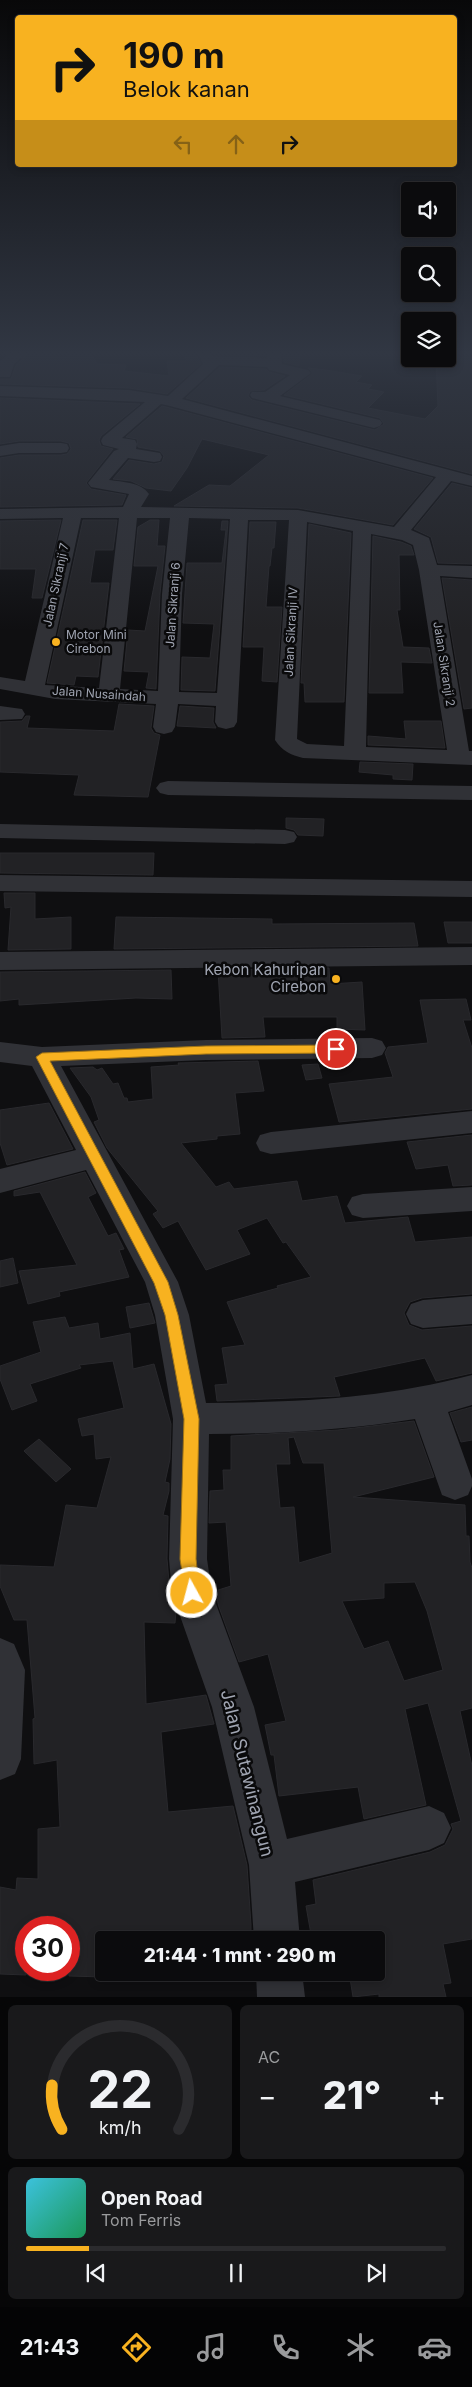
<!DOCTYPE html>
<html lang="id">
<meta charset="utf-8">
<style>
body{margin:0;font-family:Inter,sans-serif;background:#19191b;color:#f1f3f6;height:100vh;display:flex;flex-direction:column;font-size:19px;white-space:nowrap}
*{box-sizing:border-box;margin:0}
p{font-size:16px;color:#9a9b9d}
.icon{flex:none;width:28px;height:28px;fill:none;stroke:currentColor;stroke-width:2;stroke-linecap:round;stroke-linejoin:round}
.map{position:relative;height:1997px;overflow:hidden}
.panel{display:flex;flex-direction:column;gap:8px;padding:8px;background:#060607;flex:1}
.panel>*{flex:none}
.top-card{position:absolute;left:15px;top:15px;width:442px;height:152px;border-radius:5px;box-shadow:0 2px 8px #0003,0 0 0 1px #2b2b2e;background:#f8b220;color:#111;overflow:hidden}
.tools{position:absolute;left:401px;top:182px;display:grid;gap:10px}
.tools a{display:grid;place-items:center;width:55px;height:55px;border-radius:5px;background:#0b0b0d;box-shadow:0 2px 8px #0003,0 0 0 1px #2b2b2e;font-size:25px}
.speed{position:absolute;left:15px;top:1916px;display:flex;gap:10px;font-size:25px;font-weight:700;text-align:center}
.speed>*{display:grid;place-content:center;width:65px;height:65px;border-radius:50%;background:#0b0b0d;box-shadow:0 2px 8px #0003,0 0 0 1px #2b2b2e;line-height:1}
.speed .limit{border:8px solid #d22;background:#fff;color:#111}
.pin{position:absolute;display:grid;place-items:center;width:42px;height:42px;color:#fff;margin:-21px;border:2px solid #fff;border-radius:50%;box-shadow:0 1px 5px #0007}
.me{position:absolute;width:55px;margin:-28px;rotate:353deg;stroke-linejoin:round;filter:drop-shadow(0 0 4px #0008)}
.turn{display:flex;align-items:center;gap:18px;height:105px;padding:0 25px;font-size:22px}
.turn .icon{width:65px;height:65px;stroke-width:2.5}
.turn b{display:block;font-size:35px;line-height:42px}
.lanes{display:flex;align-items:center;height:48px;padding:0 25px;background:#0003;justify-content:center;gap:25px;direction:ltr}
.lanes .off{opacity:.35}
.big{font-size:38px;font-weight:800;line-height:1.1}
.panel .card{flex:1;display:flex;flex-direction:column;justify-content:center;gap:8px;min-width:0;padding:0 18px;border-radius:8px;background:#19191b}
.panel .dial{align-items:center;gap:0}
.dial svg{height:130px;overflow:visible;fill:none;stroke:#2b2b2e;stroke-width:7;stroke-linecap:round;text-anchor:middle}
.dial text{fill:#f1f3f6;stroke:none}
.song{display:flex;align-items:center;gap:15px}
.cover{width:60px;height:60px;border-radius:8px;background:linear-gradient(135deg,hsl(190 70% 55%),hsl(150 70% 35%))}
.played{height:5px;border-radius:2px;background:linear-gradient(90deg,#f8b220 15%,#2b2b2e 15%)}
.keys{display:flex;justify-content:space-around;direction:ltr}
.heat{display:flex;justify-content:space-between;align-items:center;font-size:28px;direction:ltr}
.panel .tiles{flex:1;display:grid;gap:8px;grid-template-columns:1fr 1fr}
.card:last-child{grid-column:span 2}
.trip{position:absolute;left:95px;top:1931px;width:290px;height:50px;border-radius:5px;background:#0b0b0d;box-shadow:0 2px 8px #0003,0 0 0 1px #2b2b2e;font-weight:800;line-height:50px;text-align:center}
.menu{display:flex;height:80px;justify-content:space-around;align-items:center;background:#040405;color:#9a9b9d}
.menu .icon{width:35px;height:35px}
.menu .current{color:#f8b220}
.menu b{font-size:22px;color:#f1f3f6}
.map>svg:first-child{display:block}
.building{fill:#222225;stroke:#29292d;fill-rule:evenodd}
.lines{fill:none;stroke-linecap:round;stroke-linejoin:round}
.minor{fill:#303136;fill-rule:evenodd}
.route{fill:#f8b220;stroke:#a17415}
.poi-dot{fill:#f8b220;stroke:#0a0a0b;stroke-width:2}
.labels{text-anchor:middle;stroke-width:5;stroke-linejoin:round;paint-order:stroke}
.far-street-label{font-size:12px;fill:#a0a5b2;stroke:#0a0a0b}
.far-poi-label{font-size:12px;fill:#a0a5b2;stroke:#0a0a0b;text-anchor:start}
.poi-label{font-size:15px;fill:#a0a5b2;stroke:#0a0a0b;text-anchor:end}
.near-street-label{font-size:18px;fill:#a0a5b2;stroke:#0a0a0b}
</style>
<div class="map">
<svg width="472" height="1997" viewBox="0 0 472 1997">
<rect width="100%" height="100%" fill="#0f0f11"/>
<!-- building -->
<g class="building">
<path d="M66,351H90L97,364L126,365L124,371L169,376L167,361H186L184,351H194L201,364L167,394L129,388L0,384V379H11L16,365L28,353L69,358Z"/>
<path d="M230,351H265V356L214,354L213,352Z"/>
<path d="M283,351H300L299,366L284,362Z"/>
<path d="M448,356L472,357V474L186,398L220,367L266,369L269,372L285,376L264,390L250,391L248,396L252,400L375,430L384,424L380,418L284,395L312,374V372L308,368L326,370L362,376L356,382L372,385L368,389L384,392L368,408L425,419L438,406L436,359H448Z"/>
<path d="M0,398L140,404L101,436L99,440L101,446L113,449L86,483L91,489L126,495L122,505L0,507V458L19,455H61L67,454L71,449L69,443L61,441H19L0,444Z"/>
<path d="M162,406L170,408L433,478L393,525L298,508L174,506L209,485L230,486L269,455L202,439L187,468L171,491L146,488L131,481L113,479L129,460L154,464L162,462L164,456L160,451L138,447L137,439L126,437Z"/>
<path d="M452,483L472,488V564L438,563L431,537L414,529Z"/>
<path d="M61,520L42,598H32L36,569H0V521Z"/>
<path d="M83,520H117L113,550H95L90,583H109L98,677L76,676L74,685L47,683Z"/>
<path d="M150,520H159L157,546H165L160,594L156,689L146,688L149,672L124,671L128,630L145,631L158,566H134L138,527Z"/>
<path d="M222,521H228L215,691L181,690L182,657L210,658L214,624L183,623L187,563H222L226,530H221Z"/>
<path d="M250,522H276L274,548H272L270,566H269L266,607H282L277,682L262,681L264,647H243Z"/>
<path d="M309,524L351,533L344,702H305L304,683H301Z"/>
<path d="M373,536L401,542L411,546L414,555H399L400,610H397L403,647L429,648L432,663L401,662L403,693H369Z"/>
<path d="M442,578L472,580V708L464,709Z"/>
<path d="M119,704L154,706L151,728L154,733L160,735L148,797L74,795L79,775L0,772V722L22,721L26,716H30L27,728L114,731Z"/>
<path d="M180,706L214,708L213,722L216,728L177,726Z"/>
<path d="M404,721H441L445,748L368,745V736L406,739Z"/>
<path d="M360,762L413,764L412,780L393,779V775L359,772Z"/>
<path d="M286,818L324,819L323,836L298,835L294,830L286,828Z"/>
<path d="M0,853H154L153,875L0,873Z"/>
<path d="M4,893H35V919L71,917V949L8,950L11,907L5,908Z"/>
<path d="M116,917L272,919V924L414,923L418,946L114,949Z"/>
<path d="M444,922H472V943H448Z"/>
<path d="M329,968L330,984L362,982L365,1030L337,1029V1017H263L265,1037L222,1038L218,970Z"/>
<path d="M171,970L172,999L136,998L19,1005V999L0,1001V972Z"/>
<path d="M466,999L471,1020H463L472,1048V1109L339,1122L329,1084L393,1077L385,1053L388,1047L428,1043L420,1000Z"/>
<path d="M258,1061L264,1091L235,1093L240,1134L217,1136V1139L181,1143L216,1187L229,1182L234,1189L297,1181L302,1201L337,1196L345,1223L408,1217L415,1242L472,1237V1294L422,1298L410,1302L404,1313L409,1325L422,1330L472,1326V1373L436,1381L425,1358L334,1377L340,1396L217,1401L215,1385L228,1384L222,1348L245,1345L227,1302L278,1288L277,1286L311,1277L286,1242L283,1243L267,1218L237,1230L250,1254L206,1270L178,1221L163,1228L153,1214L158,1211L107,1148L94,1122L99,1120L91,1097L70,1068L93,1067L97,1070L102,1068L113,1084L118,1083L124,1098H127L128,1102L153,1099L151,1067L179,1065L178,1063Z"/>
<path d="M318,1064L322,1078L306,1080L302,1065Z"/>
<path d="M49,1103L73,1149L7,1165L0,1143V1110Z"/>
<path d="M472,1135V1185L453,1186L448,1165L416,1169L407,1142Z"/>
<path d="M85,1172L96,1193L88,1197L108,1236L116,1233L124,1249L119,1250L129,1277L59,1292L60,1296L28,1304L19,1271L77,1265L40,1192L14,1196V1191Z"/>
<path d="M13,1258L18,1283L0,1287V1261Z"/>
<path d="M149,1303L155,1323L130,1328L126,1307Z"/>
<path d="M65,1317L69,1328L98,1323L100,1339L130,1333L133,1369L154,1364L171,1424L170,1459L165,1482L169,1483V1491L163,1515L168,1516L167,1559L170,1593L176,1611L175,1623L144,1622L146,1704L206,1695L214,1724L161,1732L168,1812L233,1806L247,1865L251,1925V1940H104V1977L69,1976V1928H26V1975L0,1974V1887L16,1890L17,1878L38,1879V1829L60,1827L57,1760L34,1764L33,1719L35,1718L27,1620H14L0,1586V1565L54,1567L66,1505L97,1508L111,1457L96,1459L94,1434L82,1436L78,1419L124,1408L113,1361L79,1365L81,1368L30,1384L37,1401L12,1410L0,1379V1366L41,1352L33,1322Z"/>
<path d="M472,1407V1440L461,1442L450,1413Z"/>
<path d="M414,1421L434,1477L353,1497L465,1505L466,1536H469L470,1562L472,1568V1708L460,1711L472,1766V1939L443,1944L451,1983L443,1984L446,1997H379V1994L353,1997L349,1972H376V1940H312L306,1906L316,1904L313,1880L430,1852L445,1845L453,1829L451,1824L461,1821L428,1703L405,1709L426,1805L364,1819L358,1787L279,1796L274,1755H271L265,1725L286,1721L268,1654L239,1662L219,1607L215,1591L231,1586L226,1522L209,1523L210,1491L224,1490L223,1470H231V1436L338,1430ZM294,1437L303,1463H324L332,1553L299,1563L294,1507L280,1508L276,1464H290L288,1438ZM415,1582L427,1611L443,1670L404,1681L388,1641L364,1649L342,1601L384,1598V1583Z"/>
<path d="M39,1439L71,1469L56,1482L24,1451Z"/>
</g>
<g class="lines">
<!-- minor -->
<g class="minor">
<path d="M12,351H26V354L14,364L10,377H0V361Z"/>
<path d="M196,351H211L213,356L267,358V351H281L282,364L308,370L311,373L280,396L380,420L382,423L380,426L374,428L252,398L250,395L252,392H265L290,375L269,370L267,367L219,365L182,399L472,476V486L451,481L411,530L429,538L437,565L472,566V578L440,576L469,751H472V765L303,758C291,755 282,751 275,740L289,520H248L237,722L234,727L226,729L218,727L215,722L216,706L178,704L175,727L172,732L164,734L156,732L153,727L156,704L55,699L0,689V677L25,681L63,518L0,519V509L123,507L129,494L91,487L88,483L114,451L119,449L103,445L101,441L103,437L145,402L0,396V386L129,390L168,396L203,364ZM161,404L170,406L436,477L394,527L298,510L141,507L149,494C141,482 122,482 109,480L128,458L154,462L160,461L162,457L160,453L136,449L137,444L135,440L122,438ZM81,518H119L99,688L45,685ZM137,518H170L162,594L158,691L120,689ZM189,518L230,519L217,693L179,692L182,594ZM307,522L353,531L344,746L307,744L297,739ZM371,534L402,540L413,545L419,570L447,750L366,747Z"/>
<path d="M19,443H61L67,444L69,448L67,452L61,453H19L0,456V446Z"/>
<path d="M0,706L22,709L25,714L22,719L0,720Z"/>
<path d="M168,781L472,786V800L168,795L160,793L156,788L160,783Z"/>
<path d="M0,824L285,830L294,832L297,837L294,842L285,844L0,838Z"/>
<path d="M0,875L472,881V897L0,891Z"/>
<path d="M472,947V965L0,970V952Z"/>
<path d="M372,1038L382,1041L386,1048L382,1055L372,1058L206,1060L61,1066L178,1282L189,1315L206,1403C300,1402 380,1399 472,1375V1405L448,1412L472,1479V1486L468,1495L455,1500L442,1495L415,1419C346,1430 278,1434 209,1434L207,1559L212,1593L254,1707L287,1839L429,1806L444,1813L451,1828L444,1843L429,1850L295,1882L300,1940H254L249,1865L212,1707L172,1593L169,1559L173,1419L155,1315L145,1282L86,1170L0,1193V1169L76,1150L32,1066L0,1062V1042L42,1047L206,1040Z"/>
<path d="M472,1111V1133L271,1154L260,1151L256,1143L260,1135L271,1132Z"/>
<path d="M472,1187V1211L363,1218L352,1215L347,1206L352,1197L363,1194Z"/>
<path d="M472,1296V1324L423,1328L411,1324L406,1314L411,1304L423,1300Z"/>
<path d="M0,1638L14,1644L25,1670L21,1759L15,1774L0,1780Z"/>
<path d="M256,1972H302L305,1997H257Z"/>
</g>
</g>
<!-- sky -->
<linearGradient id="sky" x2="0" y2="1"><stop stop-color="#080809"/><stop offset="0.56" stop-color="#313743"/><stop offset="1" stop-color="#313743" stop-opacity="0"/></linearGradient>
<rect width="472" height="631" fill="url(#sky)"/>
<!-- route -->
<path class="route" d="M336,1045L342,1049L336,1053L206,1054L50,1061L168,1282L178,1315L199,1419L196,1559L200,1593L198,1599L192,1601L186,1599L180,1559L184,1419L165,1315L154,1283L36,1057L42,1053L206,1046Z"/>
<!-- markers -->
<g class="poi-dot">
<circle cx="56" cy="642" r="5"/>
<circle cx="336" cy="979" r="5"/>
</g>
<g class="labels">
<!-- far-street labels -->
<g class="far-street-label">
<text transform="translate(56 585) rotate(-78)" y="4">Jalan Sikranji 7</text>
<text transform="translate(173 605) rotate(-86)" y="4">Jalan Sikranji 6</text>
<text transform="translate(291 632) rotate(-87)" y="4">Jalan Sikranji IV</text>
<text transform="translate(444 664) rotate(81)" y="4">Jalan Sikranji 2</text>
<text transform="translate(99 694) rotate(4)" y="4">Jalan Nusaindah</text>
</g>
<!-- far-poi labels -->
<g class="far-poi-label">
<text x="66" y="639">Motor Mini<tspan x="66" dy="14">Cirebon</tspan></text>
</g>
<!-- poi labels -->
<g class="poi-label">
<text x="326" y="975">Kebon Kahuripan<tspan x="326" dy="17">Cirebon</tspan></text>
</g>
<!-- near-street labels -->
<g class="near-street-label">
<text transform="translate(247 1773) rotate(76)" y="6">Jalan Sutawinangun</text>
</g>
</g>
</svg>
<div class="tools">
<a><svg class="icon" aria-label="sound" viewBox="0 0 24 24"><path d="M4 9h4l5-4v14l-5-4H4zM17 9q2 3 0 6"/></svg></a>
<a><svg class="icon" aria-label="search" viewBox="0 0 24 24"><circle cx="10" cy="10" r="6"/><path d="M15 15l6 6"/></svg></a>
<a><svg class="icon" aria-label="layers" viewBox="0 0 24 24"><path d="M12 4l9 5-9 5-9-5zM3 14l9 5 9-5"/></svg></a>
</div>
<div class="speed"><div class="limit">30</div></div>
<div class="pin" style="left:336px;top:1049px;background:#d93025"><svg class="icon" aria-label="arrive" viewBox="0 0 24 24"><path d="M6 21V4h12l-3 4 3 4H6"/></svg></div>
<svg class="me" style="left:192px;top:1593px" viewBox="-20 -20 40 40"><circle r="17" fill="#f8b220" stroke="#fff" stroke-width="3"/><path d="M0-11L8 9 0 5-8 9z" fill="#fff"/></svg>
<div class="trip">21:44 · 1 mnt · 290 m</div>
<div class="top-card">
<div class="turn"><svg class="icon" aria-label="right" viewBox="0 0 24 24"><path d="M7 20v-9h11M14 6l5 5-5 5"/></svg><div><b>190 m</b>Belok kanan</div></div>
<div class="lanes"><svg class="icon off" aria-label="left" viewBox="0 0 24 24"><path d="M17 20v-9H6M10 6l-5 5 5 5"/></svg><svg class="icon off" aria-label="ahead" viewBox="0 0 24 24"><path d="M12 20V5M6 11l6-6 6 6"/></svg><svg class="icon" aria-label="right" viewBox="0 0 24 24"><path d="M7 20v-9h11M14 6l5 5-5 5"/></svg></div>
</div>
</div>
<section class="panel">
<div class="tiles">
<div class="card dial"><svg viewBox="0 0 100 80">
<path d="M14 69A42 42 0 1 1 86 69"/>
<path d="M14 69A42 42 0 0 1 8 42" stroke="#f8b220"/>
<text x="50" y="56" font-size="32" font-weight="700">22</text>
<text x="50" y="72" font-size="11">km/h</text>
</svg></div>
<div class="card"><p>AC</p>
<div class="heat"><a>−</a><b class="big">21°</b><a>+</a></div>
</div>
<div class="card">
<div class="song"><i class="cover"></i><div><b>Open Road</b><p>Tom Ferris</p></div></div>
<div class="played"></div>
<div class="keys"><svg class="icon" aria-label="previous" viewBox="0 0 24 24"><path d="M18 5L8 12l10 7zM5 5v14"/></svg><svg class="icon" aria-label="pause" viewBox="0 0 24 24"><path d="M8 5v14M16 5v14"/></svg><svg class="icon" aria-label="next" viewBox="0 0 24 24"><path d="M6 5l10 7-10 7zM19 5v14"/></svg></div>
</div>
</div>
</section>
<nav class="menu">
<b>21:43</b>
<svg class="icon current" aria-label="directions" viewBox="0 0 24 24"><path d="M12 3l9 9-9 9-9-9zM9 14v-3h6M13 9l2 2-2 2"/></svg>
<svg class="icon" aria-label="music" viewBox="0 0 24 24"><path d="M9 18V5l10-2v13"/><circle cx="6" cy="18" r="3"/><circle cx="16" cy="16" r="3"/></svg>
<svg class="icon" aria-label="phone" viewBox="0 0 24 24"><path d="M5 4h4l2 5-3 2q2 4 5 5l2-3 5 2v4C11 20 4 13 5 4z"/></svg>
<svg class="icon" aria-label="climate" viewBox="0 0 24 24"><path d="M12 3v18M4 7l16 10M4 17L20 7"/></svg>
<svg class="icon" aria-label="car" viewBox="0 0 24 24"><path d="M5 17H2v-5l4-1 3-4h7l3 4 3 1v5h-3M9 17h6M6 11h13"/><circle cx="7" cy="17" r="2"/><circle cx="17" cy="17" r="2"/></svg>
</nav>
